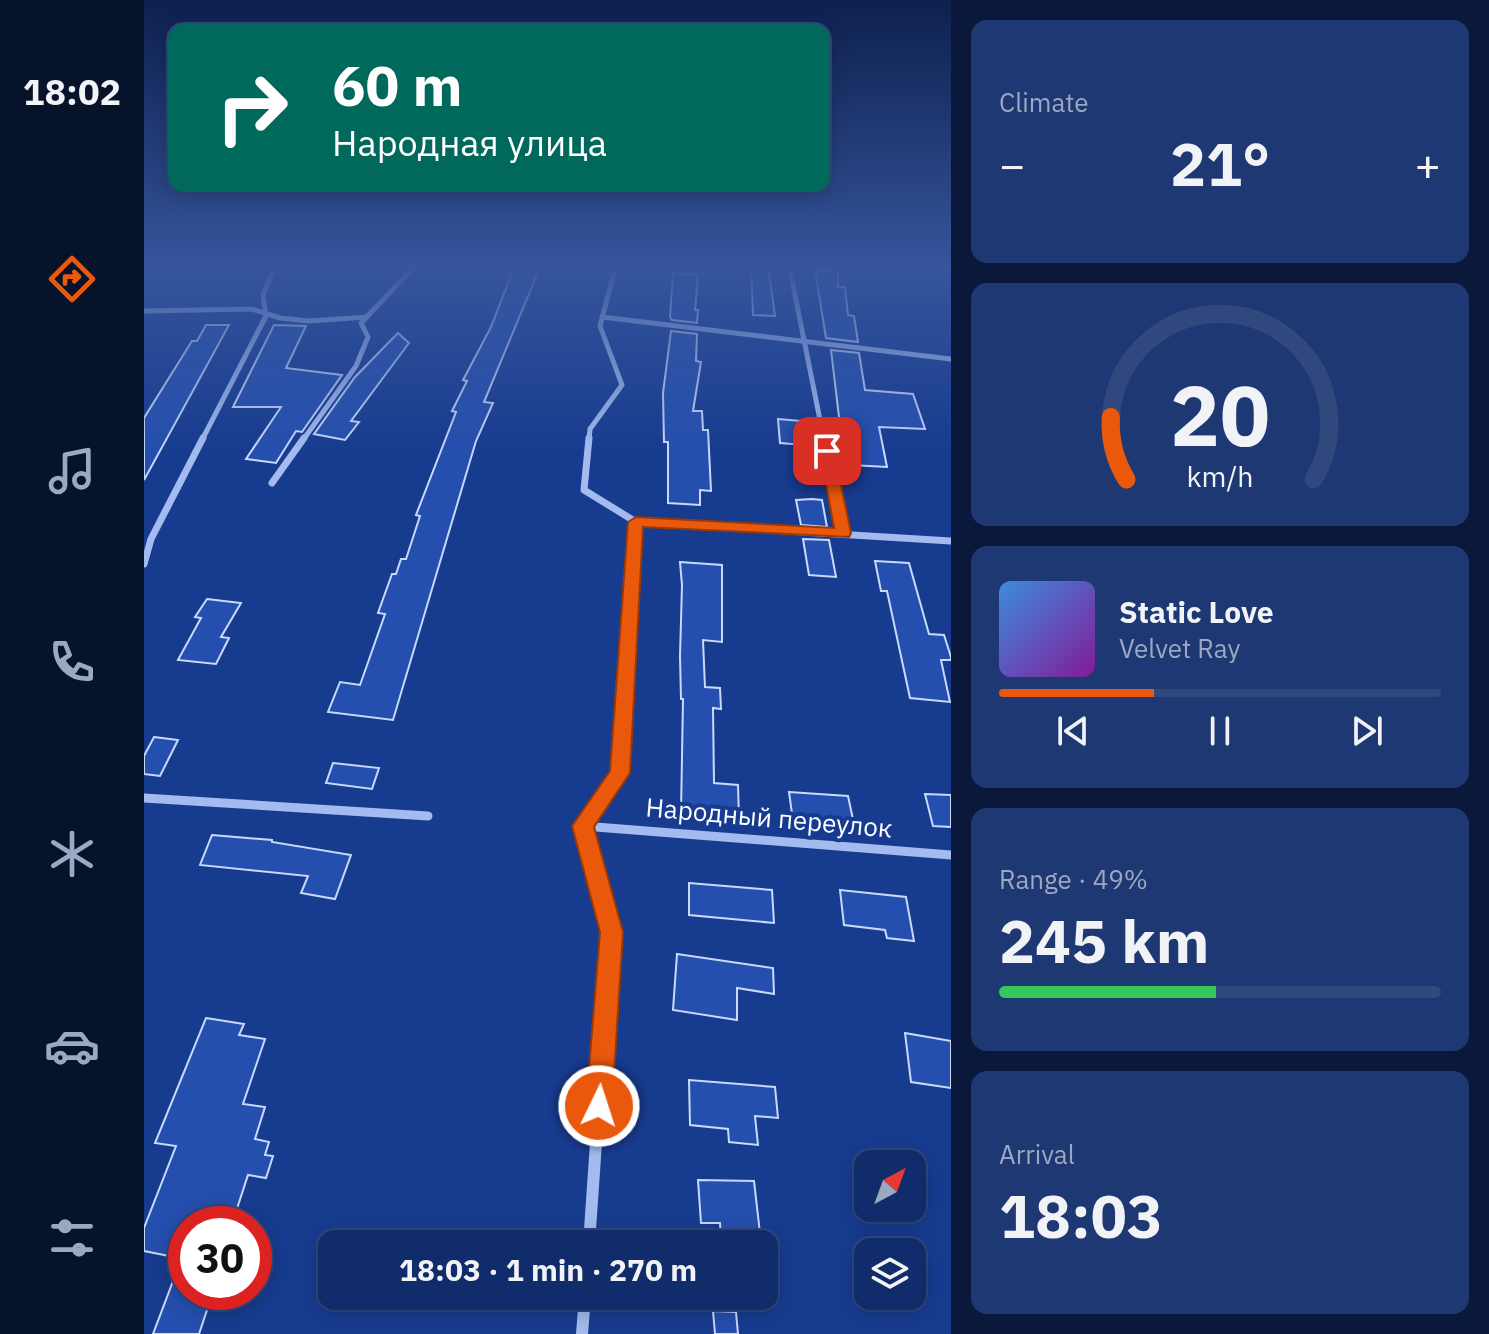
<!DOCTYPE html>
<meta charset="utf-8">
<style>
body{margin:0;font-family:"IBM Plex Sans",sans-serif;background:#1e3873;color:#f1f3f6;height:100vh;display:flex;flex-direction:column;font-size:30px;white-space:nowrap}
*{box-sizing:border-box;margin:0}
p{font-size:26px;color:#9ca7c1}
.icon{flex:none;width:44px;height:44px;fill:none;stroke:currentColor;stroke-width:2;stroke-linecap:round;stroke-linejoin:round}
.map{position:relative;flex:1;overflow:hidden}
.details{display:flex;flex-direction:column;gap:20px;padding:20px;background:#09183b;width:538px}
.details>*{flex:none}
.guide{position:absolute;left:24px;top:24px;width:662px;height:168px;border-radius:16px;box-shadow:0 4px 20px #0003,0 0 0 2px #30487e;background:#00695c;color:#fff;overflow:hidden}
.needle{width:52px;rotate:41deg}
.fabs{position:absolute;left:710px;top:1150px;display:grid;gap:16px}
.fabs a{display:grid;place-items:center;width:72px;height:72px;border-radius:16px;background:#112c6b;box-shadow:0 4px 20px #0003,0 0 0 2px #30487e;font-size:40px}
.speed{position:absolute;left:24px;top:1206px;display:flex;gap:16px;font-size:40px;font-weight:700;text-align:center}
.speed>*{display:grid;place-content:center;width:104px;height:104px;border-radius:50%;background:#112c6b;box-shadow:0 4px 20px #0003,0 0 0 2px #30487e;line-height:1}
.speed .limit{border:12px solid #d22;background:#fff;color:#111}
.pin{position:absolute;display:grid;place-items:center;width:68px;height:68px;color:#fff;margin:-34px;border-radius:16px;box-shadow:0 4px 12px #0006}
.me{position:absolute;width:88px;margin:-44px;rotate:4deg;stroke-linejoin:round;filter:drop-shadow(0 0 6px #0008)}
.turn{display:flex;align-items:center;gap:28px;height:168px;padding:0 32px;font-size:36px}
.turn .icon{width:104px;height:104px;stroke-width:2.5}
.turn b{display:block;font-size:56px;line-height:68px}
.big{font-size:60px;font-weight:800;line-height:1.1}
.details .card{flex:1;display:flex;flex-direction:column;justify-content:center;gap:12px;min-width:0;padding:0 28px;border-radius:16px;background:#1e3873}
.details .dial{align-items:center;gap:0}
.dial svg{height:208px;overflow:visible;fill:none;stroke:#30487e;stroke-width:7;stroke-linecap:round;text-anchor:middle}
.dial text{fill:#f1f3f6;stroke:none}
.song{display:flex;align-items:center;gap:24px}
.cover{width:96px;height:96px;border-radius:12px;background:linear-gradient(135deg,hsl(210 70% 55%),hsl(290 70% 35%))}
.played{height:8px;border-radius:4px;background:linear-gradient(90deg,#ea580c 35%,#30487e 35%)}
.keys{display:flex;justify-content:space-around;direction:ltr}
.heat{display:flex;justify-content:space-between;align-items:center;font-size:44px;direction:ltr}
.charge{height:12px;border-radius:6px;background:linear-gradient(90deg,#34c759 49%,#30487e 0)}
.trip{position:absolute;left:174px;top:1230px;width:460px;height:80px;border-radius:16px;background:#112c6b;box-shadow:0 4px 20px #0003,0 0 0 2px #30487e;font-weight:800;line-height:80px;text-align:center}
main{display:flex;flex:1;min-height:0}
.dock{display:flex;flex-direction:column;width:144px;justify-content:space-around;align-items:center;background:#07122b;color:#9ca7c1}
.dock .icon{width:56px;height:56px}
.dock .current{color:#ea580c}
.dock b{font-size:36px;color:#f1f3f6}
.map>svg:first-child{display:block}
.building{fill:#254fae;stroke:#cad9fb;stroke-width:2}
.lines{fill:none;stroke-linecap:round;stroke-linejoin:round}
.street-far3{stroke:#a4bbef;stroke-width:5}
.street-far2{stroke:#a4bbef;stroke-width:7}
.street-far1{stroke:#a4bbef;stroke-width:9}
.street{stroke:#a4bbef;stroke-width:12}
.route{fill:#ea580c;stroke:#983908;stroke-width:2}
.labels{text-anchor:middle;stroke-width:8;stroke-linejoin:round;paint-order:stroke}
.street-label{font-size:26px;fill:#fff;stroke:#173b8f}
</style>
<main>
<nav class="dock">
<b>18:02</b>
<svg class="icon current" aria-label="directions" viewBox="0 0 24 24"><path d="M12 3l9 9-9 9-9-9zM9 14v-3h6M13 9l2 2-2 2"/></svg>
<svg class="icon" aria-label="music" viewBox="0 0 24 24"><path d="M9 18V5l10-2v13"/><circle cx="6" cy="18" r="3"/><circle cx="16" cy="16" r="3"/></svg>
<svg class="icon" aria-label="phone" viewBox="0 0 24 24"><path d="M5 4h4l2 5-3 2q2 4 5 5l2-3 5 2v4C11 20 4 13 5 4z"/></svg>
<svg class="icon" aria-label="climate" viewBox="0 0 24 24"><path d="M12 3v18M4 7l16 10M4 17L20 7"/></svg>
<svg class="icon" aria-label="car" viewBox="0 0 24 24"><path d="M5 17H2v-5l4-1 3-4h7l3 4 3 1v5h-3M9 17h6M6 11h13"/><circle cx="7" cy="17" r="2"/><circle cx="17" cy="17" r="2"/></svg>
<svg class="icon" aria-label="filters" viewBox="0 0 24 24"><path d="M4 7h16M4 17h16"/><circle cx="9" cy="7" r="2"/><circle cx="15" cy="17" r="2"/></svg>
</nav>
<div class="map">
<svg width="807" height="1334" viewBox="0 0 807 1334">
<rect width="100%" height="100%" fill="#173b8f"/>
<!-- building -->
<g class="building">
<path d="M371,265H397L340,402L349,403L332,441L249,720L184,712L196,682L216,685L241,614L234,613L248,574H252L257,559H262L276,516L272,515L312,412L308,411L323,381L319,380L347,327Z"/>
<path d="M607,265H624L631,316L609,315Z"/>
<path d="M671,270L694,272V287H701L704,315L710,316L714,342L682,338Z"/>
<path d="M529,273L554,275L551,310H554L553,323L528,320L526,317Z"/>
<path d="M62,325H85L0,480V418L48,341H53Z"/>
<path d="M130,325L162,326L142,368L198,375L158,432L152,431L132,463L102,459L137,407H89Z"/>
<path d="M527,331L553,334L552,361L557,362L549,411H558L559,430H564L567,491L556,490V505L524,503V442H520L519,393Z"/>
<path d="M254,333L265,343L207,421L215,422L201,440L170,434L211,377Z"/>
<path d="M687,350L715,353L721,390L769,394L781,429L735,427L743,467L706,465L701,442H698Z"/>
<path d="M634,419L657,421L661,445L636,443Z"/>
<path d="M668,499L678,500L683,527L657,525L652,500Z"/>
<path d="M659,539L685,540L692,577L665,575Z"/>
<path d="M731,561L765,563L785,634L800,635L807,657V660H797L806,702L766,698L743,591H737Z"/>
<path d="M536,562L578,565V642L559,640L561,687L576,688L577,709L569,708L570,783L594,785L595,818L537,813L539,699H537L536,656L538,585Z"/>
<path d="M63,599L97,603L77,637L85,638L72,664L34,660L57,618L51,617Z"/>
<path d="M10,737L34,740L16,776L0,774V756Z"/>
<path d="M189,763L235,768L228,789L182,783Z"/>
<path d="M645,792L704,796L710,824L649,821Z"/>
<path d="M781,794L807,795V827L789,826Z"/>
<path d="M68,835L128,840V842L207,855L191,899L157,893L164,876L56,865Z"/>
<path d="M545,883L628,890L630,923L545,915Z"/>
<path d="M696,890L762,897L770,941L743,938L741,930L700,925Z"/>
<path d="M533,954L629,968L630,994L593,988V1020L529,1010Z"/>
<path d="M62,1018L100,1024L95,1035L121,1039L99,1104L121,1107L111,1139L125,1142L121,1155L129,1156L122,1178L104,1175L88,1224H42V1238L35,1258L0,1251V1228L32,1146L11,1143Z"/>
<path d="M761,1033L807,1041V1088L767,1082Z"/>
<path d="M545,1080L631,1087L634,1118L611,1116L614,1145L585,1142L584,1129L546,1125Z"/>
<path d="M554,1180L610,1181L617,1242L577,1241L576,1223H557Z"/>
<path d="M40,1252L42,1292H69L55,1334H9Z"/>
<path d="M569,1311L592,1312L594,1334H571Z"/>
</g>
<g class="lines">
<!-- street-far3 -->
<g class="street-far3">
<path d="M645,265L680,440"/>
<path d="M0,311L108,309L136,318L164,321L223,317"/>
<path d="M458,317L807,359"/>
<path d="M58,440L122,316L119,295L131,265"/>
<path d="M159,440L212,366L224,337L217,323L272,265"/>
<path d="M445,440L446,429L478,385L456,326L472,265"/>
</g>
<!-- street-far2 -->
<g class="street-far2">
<path d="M445,438L440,490L492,522L483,665"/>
<path d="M680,438L699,533"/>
<path d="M128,483L160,438"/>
<path d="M492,522L807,541"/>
<path d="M0,564L7,539L59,438"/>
</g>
<!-- street-far1 -->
<g class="street-far1">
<path d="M0,798L284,816"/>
<path d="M439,826L807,855"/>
<path d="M465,957L467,932L439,826L476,773L483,663"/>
</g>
<!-- street -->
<g class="street">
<path d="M445,1244L465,955"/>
<path d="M438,1334L441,1296"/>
</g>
</g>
<!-- sky -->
<linearGradient id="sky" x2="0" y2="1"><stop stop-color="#0d204f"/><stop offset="0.59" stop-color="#36559b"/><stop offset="1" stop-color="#36559b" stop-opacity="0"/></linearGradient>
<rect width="807" height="452" fill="url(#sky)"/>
<!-- route -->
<path class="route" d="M683,447L690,451L707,533L705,537L499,527L486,773L450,827L479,932L468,1106L464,1116L455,1119L446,1116L442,1106L456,932L428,826L466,771L484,522L492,517L690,528L676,451Z"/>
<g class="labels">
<!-- street labels -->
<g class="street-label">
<text transform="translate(625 818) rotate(5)" y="9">Народный переулок</text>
</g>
</g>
</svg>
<div class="fabs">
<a><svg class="needle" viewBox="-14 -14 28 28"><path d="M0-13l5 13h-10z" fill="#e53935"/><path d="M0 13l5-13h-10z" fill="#9ca7c1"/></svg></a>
<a><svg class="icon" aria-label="layers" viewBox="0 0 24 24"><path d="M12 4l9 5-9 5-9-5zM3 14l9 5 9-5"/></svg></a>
</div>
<div class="speed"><div class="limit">30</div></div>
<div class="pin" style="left:683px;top:451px;background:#d93025"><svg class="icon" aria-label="arrive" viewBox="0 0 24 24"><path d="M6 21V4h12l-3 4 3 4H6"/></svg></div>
<svg class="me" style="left:455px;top:1106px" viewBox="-20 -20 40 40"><circle r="17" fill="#ea580c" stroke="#fff" stroke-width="3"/><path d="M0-11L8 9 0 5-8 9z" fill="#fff"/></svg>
<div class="trip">18:03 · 1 min · 270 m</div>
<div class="guide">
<div class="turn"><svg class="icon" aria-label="right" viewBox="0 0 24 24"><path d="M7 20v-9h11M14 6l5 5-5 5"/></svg><div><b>60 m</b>Народная улица</div></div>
</div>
</div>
<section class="details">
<div class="card"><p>Climate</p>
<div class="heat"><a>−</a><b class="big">21°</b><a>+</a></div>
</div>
<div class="card dial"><svg viewBox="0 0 100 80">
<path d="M14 69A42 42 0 1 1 86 69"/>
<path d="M14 69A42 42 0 0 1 8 45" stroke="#ea580c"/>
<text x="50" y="56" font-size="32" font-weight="700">20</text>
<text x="50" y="72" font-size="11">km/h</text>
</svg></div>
<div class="card">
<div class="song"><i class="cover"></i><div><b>Static Love</b><p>Velvet Ray</p></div></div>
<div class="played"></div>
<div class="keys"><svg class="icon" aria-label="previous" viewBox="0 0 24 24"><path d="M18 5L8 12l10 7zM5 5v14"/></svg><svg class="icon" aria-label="pause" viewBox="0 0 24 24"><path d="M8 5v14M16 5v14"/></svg><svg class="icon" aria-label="next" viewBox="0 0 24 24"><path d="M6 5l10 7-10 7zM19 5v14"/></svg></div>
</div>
<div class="card"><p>Range · 49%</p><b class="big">245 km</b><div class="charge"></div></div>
<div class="card"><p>Arrival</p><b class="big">18:03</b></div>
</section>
</main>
